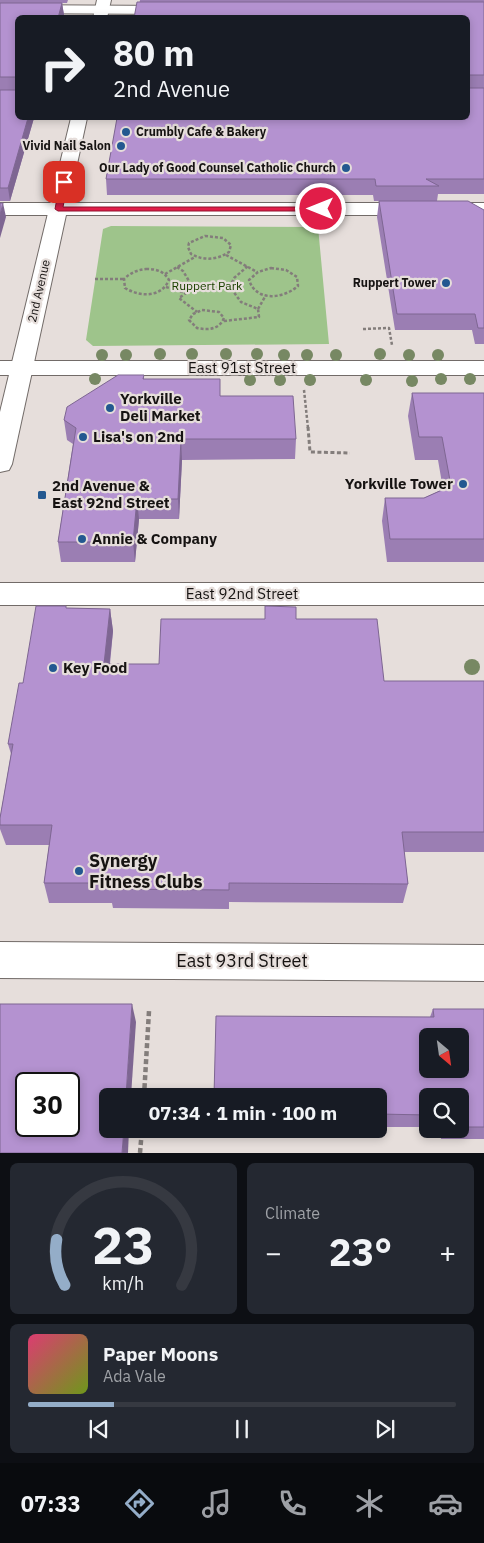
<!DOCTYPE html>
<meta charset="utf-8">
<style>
body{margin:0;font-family:"IBM Plex Sans",sans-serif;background:#242831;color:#f1f3f6;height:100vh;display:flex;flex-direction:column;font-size:19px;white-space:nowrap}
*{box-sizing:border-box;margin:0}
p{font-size:16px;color:#9ea1a6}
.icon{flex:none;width:28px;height:28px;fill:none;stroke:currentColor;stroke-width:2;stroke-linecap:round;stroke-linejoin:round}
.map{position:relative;height:1153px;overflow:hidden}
.panel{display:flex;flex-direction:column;gap:10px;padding:10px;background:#0d0f14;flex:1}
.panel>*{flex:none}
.top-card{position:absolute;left:15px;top:15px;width:455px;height:105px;border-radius:8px;box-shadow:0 2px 8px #0003;background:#171b24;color:#f1f3f6;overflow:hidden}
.needle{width:32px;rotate:151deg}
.controls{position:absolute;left:419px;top:1028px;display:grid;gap:10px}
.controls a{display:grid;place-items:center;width:50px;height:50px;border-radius:8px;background:#171b24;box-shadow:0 2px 8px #0003;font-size:25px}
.speed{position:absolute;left:15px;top:1072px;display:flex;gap:10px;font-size:25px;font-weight:700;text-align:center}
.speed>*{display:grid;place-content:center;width:65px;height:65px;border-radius:50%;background:#171b24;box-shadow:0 2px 8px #0003;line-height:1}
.speed .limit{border:2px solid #111;border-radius:8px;background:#fff;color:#111}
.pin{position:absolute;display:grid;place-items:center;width:42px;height:42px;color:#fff;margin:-21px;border-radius:10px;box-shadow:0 2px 8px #0006}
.me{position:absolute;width:55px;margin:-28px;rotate:270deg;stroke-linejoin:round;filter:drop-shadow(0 0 4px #0008)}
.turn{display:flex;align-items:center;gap:18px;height:105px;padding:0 15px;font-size:22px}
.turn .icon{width:65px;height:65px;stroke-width:2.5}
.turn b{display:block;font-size:35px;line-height:42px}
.big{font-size:38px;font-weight:700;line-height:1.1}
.panel .card{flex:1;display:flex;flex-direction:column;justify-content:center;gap:8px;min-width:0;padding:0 18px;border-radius:8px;background:#242831}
.panel .dial{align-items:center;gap:0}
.dial svg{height:130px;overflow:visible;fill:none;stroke:#363941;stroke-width:7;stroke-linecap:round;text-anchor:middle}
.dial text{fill:#f1f3f6;stroke:none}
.song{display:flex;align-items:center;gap:15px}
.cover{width:60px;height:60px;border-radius:8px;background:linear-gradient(135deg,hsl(340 70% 55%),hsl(80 70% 35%))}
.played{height:5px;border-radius:2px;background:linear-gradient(90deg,#94adc8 20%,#363941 20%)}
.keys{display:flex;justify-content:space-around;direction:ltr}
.heat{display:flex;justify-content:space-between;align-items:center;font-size:28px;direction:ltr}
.panel .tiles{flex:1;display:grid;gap:10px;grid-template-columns:1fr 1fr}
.card:last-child{grid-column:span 2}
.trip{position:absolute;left:99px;top:1088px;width:288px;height:50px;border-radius:8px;background:#171b24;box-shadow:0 2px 8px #0003;font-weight:700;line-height:50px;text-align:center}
.dock{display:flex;height:80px;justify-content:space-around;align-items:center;background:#090b0e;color:#9ea1a6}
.dock .icon{width:35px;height:35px}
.dock .on{color:#94adc8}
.dock b{font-size:22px;color:#f1f3f6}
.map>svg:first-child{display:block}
.green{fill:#9ec48b}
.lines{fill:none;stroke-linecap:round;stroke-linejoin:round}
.minor-casing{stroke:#726b68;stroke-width:2}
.major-casing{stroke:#726b68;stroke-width:2}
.path-far2{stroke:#837d7b;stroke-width:2.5;stroke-dasharray:3 2;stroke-linecap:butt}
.path-far1{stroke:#837d7b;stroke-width:3;stroke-dasharray:4 2.5;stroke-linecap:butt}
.path{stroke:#837d7b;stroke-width:4.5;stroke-dasharray:5 3;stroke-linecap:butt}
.minor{fill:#fff;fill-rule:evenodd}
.major{fill:#fff;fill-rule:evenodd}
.tree{fill:#778863}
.wall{fill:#9b7eb3}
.shaded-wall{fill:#7e6692}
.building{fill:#b492d0;stroke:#7e6692;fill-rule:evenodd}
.route{fill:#e11d48;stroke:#92132f}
.poi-dot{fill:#235890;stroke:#e6dedb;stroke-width:2}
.labels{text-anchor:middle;stroke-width:4.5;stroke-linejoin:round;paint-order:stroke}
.far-poi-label{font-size:12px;font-weight:bold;fill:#161312;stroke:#e6dedb;text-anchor:end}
.far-park-label{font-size:12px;fill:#1c4100;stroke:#e6dedb}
.far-street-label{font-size:12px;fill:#161312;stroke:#e6dedb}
.street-label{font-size:15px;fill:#161312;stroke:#e6dedb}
.poi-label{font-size:15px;font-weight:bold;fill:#161312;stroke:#e6dedb;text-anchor:start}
.near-poi-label{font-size:18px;font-weight:bold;fill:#161312;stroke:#e6dedb;text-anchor:start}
.near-street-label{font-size:18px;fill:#161312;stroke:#e6dedb}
</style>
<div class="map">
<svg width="484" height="1153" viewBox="0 0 484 1153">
<rect width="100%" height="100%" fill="#e6dedb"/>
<!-- green -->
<path class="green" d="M111,226L318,227L329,344L93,346L86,340L103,229Z"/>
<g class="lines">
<!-- minor casing -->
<g class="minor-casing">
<g id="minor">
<path d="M0,5L173,6L178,7L180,10L178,13L173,14L0,13Z"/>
<rect x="0" y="203" width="484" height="12"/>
<rect x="0" y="361" width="484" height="14"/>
<rect x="0" y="583" width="484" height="22"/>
<path d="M0,942L484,945V981L0,978Z"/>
</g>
</g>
<!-- major casing -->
<g class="major-casing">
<g id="major">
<path d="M97,0H111L107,18H93Z"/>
<path d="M71,118H87L12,464L9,470L0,472V412Z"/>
</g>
</g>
<!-- path-far2 -->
<g class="path-far2">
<path d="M205,236L223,238L231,245L229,252C217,260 204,261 191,254L188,247L189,243Z"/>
<path d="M226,255L257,272"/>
<path d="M177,267L183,271L189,281L187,286L180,291"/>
<path d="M271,268L286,270L297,277L298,286C283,299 256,302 249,280L258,272Z"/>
<path d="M146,269C156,269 164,271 169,280C161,298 140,297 125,288L124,279C130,273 137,270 146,269Z"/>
<path d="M165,274L195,257"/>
<path d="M95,279H124"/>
<path d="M166,287L186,293L179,298L197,312"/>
<path d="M258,309L266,295"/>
<path d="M202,310L219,312L224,318C219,330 208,330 197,328L189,320L193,314Z"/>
<path d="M224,321L259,317L258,309L241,302L230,287L234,278L248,266"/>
<path d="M363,329L389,328L392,345"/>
<path d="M304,390L308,428"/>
</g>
<!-- path-far1 -->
<path class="path-far1" d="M308,427L310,452L350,453"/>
<!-- path -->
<g class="path">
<path d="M144,1096L149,1011"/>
<path d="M140,1153L142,1129"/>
</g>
<!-- minor -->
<use href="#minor" class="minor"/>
<!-- major -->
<use href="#major" class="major"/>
</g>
<!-- trees -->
<g class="tree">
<circle cx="160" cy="354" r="6"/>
<circle cx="192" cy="354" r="6"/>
<circle cx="226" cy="354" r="6"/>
<circle cx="257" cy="354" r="6"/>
<circle cx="380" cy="354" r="6"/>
<circle cx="102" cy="355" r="6"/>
<circle cx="126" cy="355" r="6"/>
<circle cx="284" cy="355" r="6"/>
<circle cx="307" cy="355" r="6"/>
<circle cx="336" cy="355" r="6"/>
<circle cx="409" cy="355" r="6"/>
<circle cx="438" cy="355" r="6"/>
<circle cx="95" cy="379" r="6"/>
<circle cx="441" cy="379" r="6"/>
<circle cx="470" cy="379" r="6"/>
<circle cx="250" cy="380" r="6"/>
<circle cx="280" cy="380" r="6"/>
<circle cx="310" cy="380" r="6"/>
<circle cx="366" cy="380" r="6"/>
<circle cx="412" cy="381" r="6"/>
<circle cx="472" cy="667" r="8"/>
</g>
<!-- wall -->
<g class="wall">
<path d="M0,0H68L67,3H62L64,15L63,18H18V118H34L10,201H0Z"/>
<path d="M140,0H484V194H438L437,201H374L373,195H107L106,179Z"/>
<path d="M379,201L484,210V344H475L472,330H395L377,217Z"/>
<path d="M144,375V379L220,396L296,439L295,459L182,460L179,519H139L135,562H61L58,542L73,444L67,440L64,420Z"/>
<path d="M412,393H484V562H387L382,521L385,498H424L443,489L438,460H415L408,416Z"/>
<path d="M66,606V608L110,609L113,631L110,664H159L265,619V606L296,619L384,681H484V852H404L408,884L403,903L229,902V909L113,908L112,903H49L44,883L49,845H6L0,829V818L11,754L8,744L23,683Z"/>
<path d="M433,1009H484V1139H441L440,1129H460V1096H428V1127H378V1096L430,1017Z"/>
</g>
<!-- shaded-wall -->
<g class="shaded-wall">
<path d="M62,3L64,15L63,18H58Z"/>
<path d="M28,118H34L10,201L8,188Z"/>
<path d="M3,203L6,217L0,238V215Z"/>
<path d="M181,439L182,460L179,519L178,499Z"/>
<path d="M137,499L139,519L135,562L133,542Z"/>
<path d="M110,609L113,631L107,686L104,664Z"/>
<path d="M132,1004L136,1022L131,1096H126Z"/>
<path d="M124,1129H129L128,1153H122Z"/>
</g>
<!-- building -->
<g class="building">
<path d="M137,2H484V75H469V88H484V179H426L439,186H376L375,179H106L117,118H468V18H134Z"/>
<path d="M0,3H62L58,18H18V118H28L8,188H0V90H17V77H0Z"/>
<path d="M379,201H468L484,210V328H478L475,314H397Z"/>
<path d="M0,203H3L0,215Z"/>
<path d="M118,375H144L143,379H220V396H293L296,439H181L178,499H137L133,542H58L76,428L64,420L67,407Z"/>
<path d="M412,393H484V539H390L385,498H424L451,486L442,437H419Z"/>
<path d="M36,606H66V608L110,609L104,664H159L161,619H265V606L296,607V619H377L384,681H484V832H402L408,884L229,883V890L109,889L110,883H44L52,825H0V818L13,744H8L19,683H23Z"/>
<path d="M0,1004H132L126,1096H108V1129H124L122,1153H0ZM26,1084H69V1126H26Z"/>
<path d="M433,1009H484V1127H460V1096H428V1115L378,1114V1096H214L216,1016L434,1017ZM428,1036H460V1069H428Z"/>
</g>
<!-- route -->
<path class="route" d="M64,180L68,182L63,207H321L325,209L321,211H58L55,209L60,182Z"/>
<!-- markers -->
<g class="poi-dot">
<circle cx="126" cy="132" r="5"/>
<circle cx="121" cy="146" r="5"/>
<circle cx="346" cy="168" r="5"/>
<circle cx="446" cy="283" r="5"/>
<circle cx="110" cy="408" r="5"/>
<circle cx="83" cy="437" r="5"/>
<circle cx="463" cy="484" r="5"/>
<rect x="37" y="490" width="10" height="10" rx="2.5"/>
<circle cx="82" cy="539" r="5"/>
<circle cx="53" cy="668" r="5"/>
<circle cx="79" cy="871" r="5"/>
</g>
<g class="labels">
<!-- far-poi labels -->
<g class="far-poi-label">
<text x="136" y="136" text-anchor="start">Crumbly Cafe &amp; Bakery</text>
<text x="111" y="150">Vivid Nail Salon</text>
<text x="336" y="172">Our Lady of Good Counsel Catholic Church</text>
<text x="436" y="287">Ruppert Tower</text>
</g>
<!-- far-park labels -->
<g class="far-park-label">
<text x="207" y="290">Ruppert Park</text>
</g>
<!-- far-street labels -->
<g class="far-street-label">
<text transform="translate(39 291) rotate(-77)" y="4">2nd Avenue</text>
</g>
<!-- street labels -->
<g class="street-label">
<text x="242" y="373">East 91st Street</text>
<text x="242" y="599">East 92nd Street</text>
</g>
<!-- poi labels -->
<g class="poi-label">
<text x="120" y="404">Yorkville<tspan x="120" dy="17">Deli Market</tspan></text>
<text x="93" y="442">Lisa's on 2nd</text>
<text x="453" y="489" text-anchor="end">Yorkville Tower</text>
<text x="52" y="491">2nd Avenue &amp;<tspan x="52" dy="17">East 92nd Street</tspan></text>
<text x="92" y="544">Annie &amp; Company</text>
<text x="63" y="673">Key Food</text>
</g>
<!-- near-poi labels -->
<g class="near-poi-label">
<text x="89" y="867">Synergy<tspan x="89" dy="21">Fitness Clubs</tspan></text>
</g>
<!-- near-street labels -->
<g class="near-street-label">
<text x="242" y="967">East 93rd Street</text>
</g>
</g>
</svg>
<div class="controls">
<a><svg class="needle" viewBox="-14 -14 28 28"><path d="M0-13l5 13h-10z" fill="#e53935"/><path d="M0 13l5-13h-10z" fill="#9ea1a6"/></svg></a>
<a><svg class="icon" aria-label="search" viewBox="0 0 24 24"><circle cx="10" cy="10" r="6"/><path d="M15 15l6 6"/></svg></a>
</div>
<div class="speed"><div class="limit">30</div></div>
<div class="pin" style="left:64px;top:182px;background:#d93025"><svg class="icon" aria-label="arrive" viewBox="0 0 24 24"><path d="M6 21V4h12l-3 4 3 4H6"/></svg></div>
<svg class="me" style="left:321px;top:209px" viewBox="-20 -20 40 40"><circle r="17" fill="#e11d48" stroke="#fff" stroke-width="3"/><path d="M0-11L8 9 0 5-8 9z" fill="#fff"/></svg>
<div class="trip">07:34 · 1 min · 100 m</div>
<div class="top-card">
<div class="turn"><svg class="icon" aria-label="right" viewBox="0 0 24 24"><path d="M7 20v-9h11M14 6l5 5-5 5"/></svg><div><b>80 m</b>2nd Avenue</div></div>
</div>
</div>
<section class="panel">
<div class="tiles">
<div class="card dial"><svg viewBox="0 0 100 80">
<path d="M14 69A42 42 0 1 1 86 69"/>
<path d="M14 69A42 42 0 0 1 9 41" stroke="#94adc8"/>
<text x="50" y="56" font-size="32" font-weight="700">23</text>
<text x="50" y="72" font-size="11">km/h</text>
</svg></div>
<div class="card"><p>Climate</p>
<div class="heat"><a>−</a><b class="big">23°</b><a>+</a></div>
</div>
<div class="card">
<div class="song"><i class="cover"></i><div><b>Paper Moons</b><p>Ada Vale</p></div></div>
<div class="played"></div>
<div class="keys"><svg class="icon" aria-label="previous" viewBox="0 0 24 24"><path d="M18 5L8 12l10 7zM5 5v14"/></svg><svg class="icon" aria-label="pause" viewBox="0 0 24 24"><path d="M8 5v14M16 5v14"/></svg><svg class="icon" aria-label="next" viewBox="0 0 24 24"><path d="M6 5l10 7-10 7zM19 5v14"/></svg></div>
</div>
</div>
</section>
<nav class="dock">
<b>07:33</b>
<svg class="icon on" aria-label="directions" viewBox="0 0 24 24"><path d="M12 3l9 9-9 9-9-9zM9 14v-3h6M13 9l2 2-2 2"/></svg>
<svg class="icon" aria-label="music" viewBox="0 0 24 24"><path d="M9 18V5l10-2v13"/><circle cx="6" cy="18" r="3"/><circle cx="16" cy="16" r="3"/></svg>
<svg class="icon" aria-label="phone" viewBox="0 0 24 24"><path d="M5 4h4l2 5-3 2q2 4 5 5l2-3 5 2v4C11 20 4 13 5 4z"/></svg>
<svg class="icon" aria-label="climate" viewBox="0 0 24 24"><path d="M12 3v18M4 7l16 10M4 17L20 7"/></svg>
<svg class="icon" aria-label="car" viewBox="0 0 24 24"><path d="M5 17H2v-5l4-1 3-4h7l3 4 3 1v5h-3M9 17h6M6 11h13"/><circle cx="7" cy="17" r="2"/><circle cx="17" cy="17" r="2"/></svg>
</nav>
